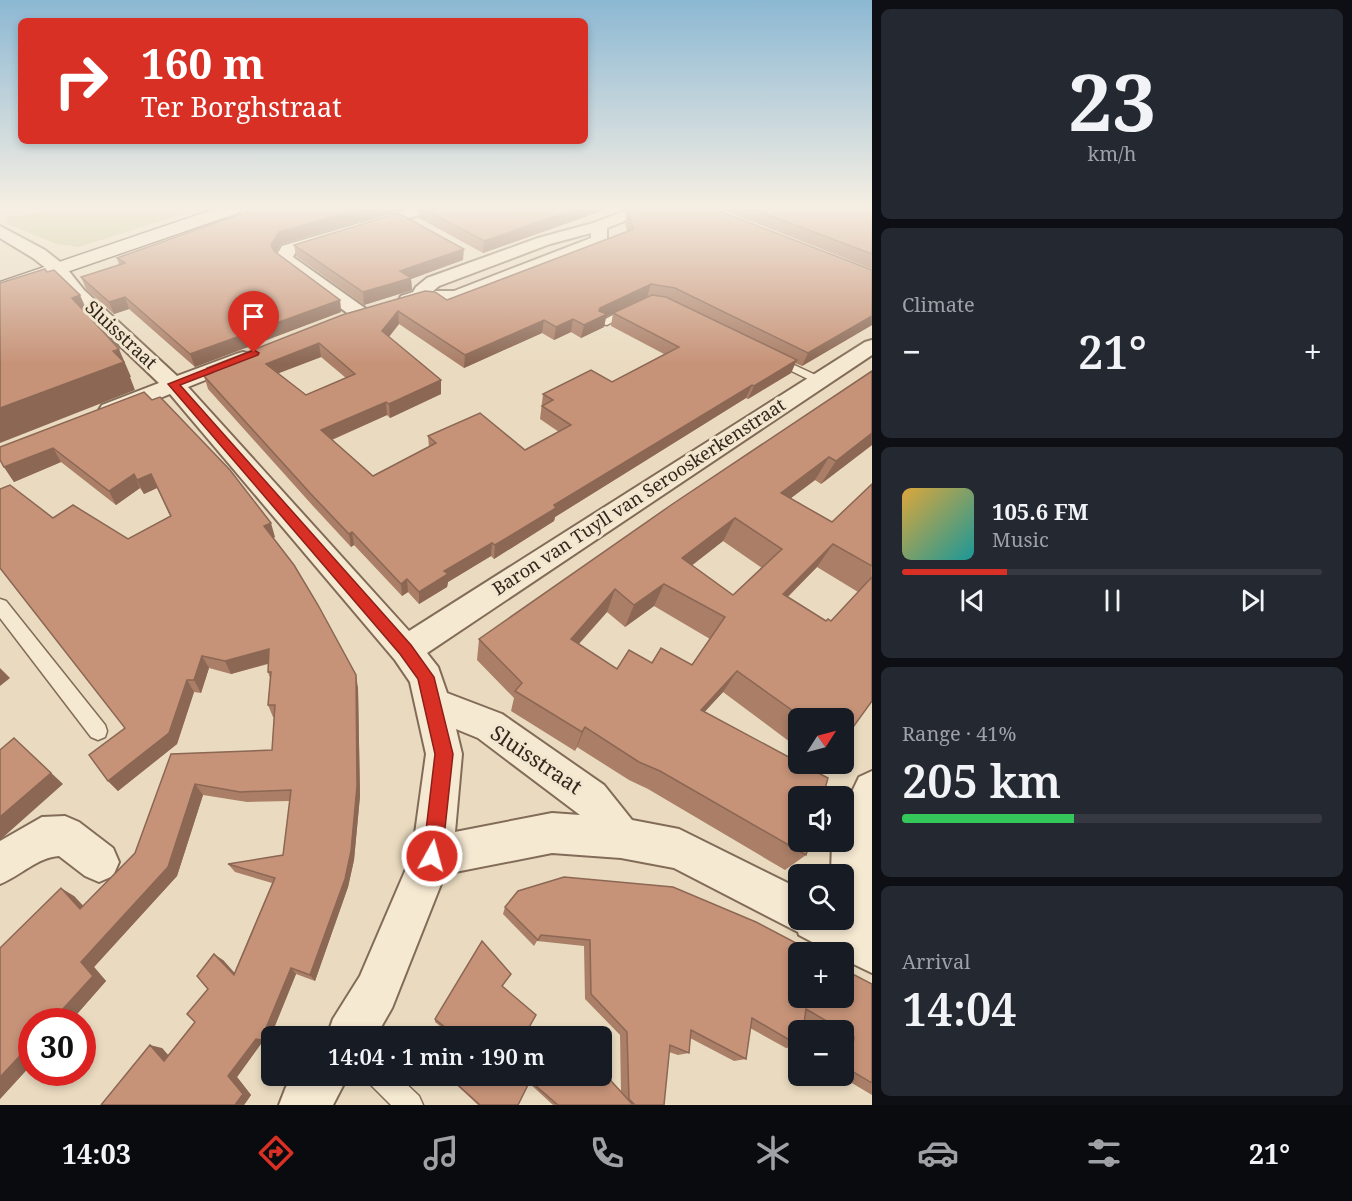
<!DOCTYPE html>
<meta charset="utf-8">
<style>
body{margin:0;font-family:"Noto Serif",serif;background:#242831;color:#f1f3f6;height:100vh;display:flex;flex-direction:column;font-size:22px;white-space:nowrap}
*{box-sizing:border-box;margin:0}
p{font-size:20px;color:#9ea1a6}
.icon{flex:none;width:33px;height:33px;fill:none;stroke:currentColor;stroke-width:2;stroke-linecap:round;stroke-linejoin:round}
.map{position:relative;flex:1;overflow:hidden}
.panel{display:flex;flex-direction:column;gap:9px;padding:9px;background:#0d0f14;width:480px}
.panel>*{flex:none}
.hud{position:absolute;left:18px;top:18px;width:570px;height:126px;border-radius:9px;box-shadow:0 3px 9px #0003;background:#d93025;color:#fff;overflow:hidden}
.needle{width:39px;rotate:54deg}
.tools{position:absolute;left:788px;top:708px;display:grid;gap:12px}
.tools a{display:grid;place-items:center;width:66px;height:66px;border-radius:9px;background:#171b24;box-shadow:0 3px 9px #0003;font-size:30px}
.speed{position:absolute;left:18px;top:1008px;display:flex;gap:12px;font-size:30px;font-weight:700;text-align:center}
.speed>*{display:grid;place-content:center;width:78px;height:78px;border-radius:50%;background:#171b24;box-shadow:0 3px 9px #0003;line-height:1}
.speed .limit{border:9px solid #d22;background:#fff;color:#111}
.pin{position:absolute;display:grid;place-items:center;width:51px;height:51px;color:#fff;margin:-62px -26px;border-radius:50% 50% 50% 0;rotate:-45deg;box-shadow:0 0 6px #0007}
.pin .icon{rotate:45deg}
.me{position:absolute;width:66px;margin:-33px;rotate:7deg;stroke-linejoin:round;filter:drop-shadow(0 0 4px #0008)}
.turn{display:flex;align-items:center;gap:21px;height:126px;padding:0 24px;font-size:27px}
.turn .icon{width:78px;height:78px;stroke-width:2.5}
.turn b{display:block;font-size:42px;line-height:51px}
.big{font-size:45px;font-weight:600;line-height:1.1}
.panel .widget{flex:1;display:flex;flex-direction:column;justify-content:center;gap:9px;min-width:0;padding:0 21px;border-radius:9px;background:#242831}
.panel .dial{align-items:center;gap:0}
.dial b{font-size:78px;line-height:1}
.song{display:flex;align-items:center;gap:18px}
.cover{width:72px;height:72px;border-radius:9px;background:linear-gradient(135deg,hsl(40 70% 55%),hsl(180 70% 35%))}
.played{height:6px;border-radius:3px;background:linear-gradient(90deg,#d93025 25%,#363941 25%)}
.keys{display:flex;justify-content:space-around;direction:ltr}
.heat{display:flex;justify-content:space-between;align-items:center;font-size:33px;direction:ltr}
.charge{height:9px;border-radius:4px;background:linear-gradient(90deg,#34c759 41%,#363941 0)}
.trip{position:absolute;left:261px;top:1026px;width:351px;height:60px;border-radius:9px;background:#171b24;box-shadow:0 3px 9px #0003;font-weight:600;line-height:60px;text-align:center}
.dock{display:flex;height:96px;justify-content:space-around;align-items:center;background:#090b0e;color:#9ea1a6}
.dock .icon{width:42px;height:42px}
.dock .on{color:#d93025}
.dock b{font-size:27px;color:#f1f3f6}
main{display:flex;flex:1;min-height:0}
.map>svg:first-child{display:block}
.green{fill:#c5c795}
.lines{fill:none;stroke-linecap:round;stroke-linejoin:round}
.lane-casing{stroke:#826c59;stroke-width:3}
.street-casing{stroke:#826c59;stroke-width:4}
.secondary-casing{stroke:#644e3c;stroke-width:3}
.lane{fill:#f6e9d2;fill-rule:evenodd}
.street{fill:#f6e9d2;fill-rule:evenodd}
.secondary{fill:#f6e9d2;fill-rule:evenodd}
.wall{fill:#aa7e67;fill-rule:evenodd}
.shaded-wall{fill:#8b6754}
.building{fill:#c69378;stroke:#8b6754;stroke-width:1.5;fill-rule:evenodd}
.route{fill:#d93025;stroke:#8d1f18;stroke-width:1.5}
.labels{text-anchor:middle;stroke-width:6;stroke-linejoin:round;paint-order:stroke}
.street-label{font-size:18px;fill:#33261d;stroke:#f2e6cf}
.near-street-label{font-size:21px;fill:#33261d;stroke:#f2e6cf}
</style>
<main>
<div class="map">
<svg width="872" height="1105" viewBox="0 0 872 1105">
<rect width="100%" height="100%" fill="#eadbc0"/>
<!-- green -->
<path class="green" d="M68,209H198L79,247L57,244L8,224L6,214L14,216Z"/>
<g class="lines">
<!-- lane casing -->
<g class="lane-casing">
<g id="lane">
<path d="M626,308L635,310L607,325L598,323Z"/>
<path d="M775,356L822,378L824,380L818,383L814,382L771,361V357Z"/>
<path d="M0,599L6,601L105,725L107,731L105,737L98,740L91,737L0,618Z"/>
<path d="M367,1076H398L419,1096L423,1105H391L371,1085Z"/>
</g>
</g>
<!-- street casing -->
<g class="street-casing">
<g id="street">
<path d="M408,209H432L429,212L295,253L293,257L369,311L372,315L369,319H355L275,258L282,246Z"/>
<path d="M630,209H651L648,212L607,228V241L605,244L465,300C447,304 441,300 425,301C416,301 411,306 401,304L399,300L401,296L413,292L416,287L427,278L538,238L593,223ZM591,233V238L454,291H433L439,286L550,244Z"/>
<path d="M0,226L45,250L64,265L84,290L177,376L236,354L243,352L250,354L253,358L250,362L188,387L409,631L865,342L872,340V355L427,653L438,667L447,693L502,714L604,785L632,820L679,829L798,888V920H843V874H831L832,842H843V811L859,777L872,771V973L843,959V952H831L799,935L798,932L674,868L621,858L552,853L445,874L392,1008L376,1036H327L333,1019L360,976L412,855L426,754L410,682L395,660L170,394L118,415L110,417L102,415L99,410L102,405L159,383L70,298L52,273L33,258L0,238ZM456,729L478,738L580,815L552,813L455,832L462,754Z"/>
<path d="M65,816L79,822L113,848L119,862L113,876L99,882L85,876L59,856C38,857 20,876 0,884V841L42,817Z"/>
<path d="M295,1076H348L333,1105H279L286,1087Z"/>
</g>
</g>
<!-- secondary casing -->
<g class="secondary-casing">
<path id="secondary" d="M215,209H241L238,213L0,295V282Z"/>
</g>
<!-- lane -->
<use href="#lane" class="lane"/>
<!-- street -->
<use href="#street" class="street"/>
<!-- secondary -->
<use href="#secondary" class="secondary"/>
</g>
<!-- wall -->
<g class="wall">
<path d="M255,209H401L281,244L276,253L340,300L341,312L195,367L129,309L114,314L86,289L81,277L119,265L117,258Z"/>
<path d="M419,209H607L483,253L419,218Z"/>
<path d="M720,209H872V269Z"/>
<path d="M627,212L872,270V325L802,366L795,363L791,373L748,399L746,398L555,517L554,521L494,559L491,556L448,582L447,587L419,604L408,592L402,596L354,545L351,547L313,506L208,389L204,376L208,374L207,368L342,315L447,300L627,231L625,224ZM613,313L611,326L664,354L612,382L543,394L540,419L559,432L525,450L428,436L429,447L373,476L332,440L387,415L390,418L441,394V380L389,337L399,324L464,368L542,333L554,340L571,332L581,338L604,327L606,317ZM321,357L346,378L306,395L278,373Z"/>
<path d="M294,245L463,260L411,279L412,290L364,305L296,256Z"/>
<path d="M872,371V445L821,484L815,480L791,498L832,522L872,484V701L843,718H798V748L723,692L704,712L806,855L785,870L648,789L629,780L577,747L575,751L511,711L514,698L477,660L479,639ZM723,541L762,568L733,595L692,565ZM817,567L858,592L831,621H826L788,597ZM654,606L710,639L692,665L652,663L617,669L579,644L607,612L625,627Z"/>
<path d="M144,392L275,537L273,538L358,688L360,796L354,860L348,887L315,981L296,974L268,1043L263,1041L237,1077L251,1095L244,1105H101L162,1048L168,1055L195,1022L208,989L223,960L234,973L272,883L235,872L228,864L283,855L290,801L247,802L203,795L177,876L94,967L106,981L70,1022H32V1064L0,1099V948L74,896L83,906L135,853L171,754L272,750L274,717H273L268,705L270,678L268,672V664L231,674L209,668L201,693L194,692L177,744L118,791L108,781L125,728L53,518L128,539L170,516L157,488L144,494L140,488L116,505L61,462L14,482L4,467Z"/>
<path d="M505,907L872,984V1095L840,1076H843V1030H821L804,1021L798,1030V1046L786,1048L750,1028L746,1059L734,1061L690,1038L689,1053L678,1055L669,1052L664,1105H553L529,1083L518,1105H478L447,1076H602L621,1092L620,1035L585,999L584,946L537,941L534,946L503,914Z"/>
<path d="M511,974L502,986L446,1031L435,1022V1019Z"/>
</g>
<!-- shaded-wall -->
<g class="shaded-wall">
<path d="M360,209H401L281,244L273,257L271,245L279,232Z"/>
<path d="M576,209H607L483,253L484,241Z"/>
<path d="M464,249L463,260L411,279L412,290L364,305L363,292L400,271Z"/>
<path d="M651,284L647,297L606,317L604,327L581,338L584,325L600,308Z"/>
<path d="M80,295L92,322L72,298Z"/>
<path d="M125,297L129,309L114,314L109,302Z"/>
<path d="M340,300L341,312L195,367L190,354Z"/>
<path d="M398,311L399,324L383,344L382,331Z"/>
<path d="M872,316V325L802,366L808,353Z"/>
<path d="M573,319L571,332L554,340L556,327Z"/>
<path d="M544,320L542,333L464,368L465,355Z"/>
<path d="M319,343L321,357L269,377L266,364Z"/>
<path d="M119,349L131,377H130L135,390L0,443V408Z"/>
<path d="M797,360L791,373L748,399L754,386Z"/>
<path d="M441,380V394L390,418L389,404Z"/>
<path d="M752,385L746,398L555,517L554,521L494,559L495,545L554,505Z"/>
<path d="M386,402L387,415L324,443L321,430Z"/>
<path d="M872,433V445L821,484L836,461Z"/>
<path d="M53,448L61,462L14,482L4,467Z"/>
<path d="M829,457L815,480L767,516L781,493Z"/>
<path d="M134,474L140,488L116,505L109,491Z"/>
<path d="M151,474L157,488L144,494L137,480Z"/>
<path d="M735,518L723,541L672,581L682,558Z"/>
<path d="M271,523L275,537L268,540L264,526Z"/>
<path d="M352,532L354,545L351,547L349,534Z"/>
<path d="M492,543L491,556L448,582L447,587L419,604V592L444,571Z"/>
<path d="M833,544L817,567L768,616L783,594Z"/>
<path d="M407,579L408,592L402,596L401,584Z"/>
<path d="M664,584L654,606L625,627L634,605Z"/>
<path d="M615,589L607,612L564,660L571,639Z"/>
<path d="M269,649L273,662L231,674L225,661Z"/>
<path d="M202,656L209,668L201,693L194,680Z"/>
<path d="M0,668L10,678L0,686Z"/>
<path d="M737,671L723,692L688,730L701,710Z"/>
<path d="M356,675L358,688L360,796L354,860L348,887L315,981L310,975Z"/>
<path d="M187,680L194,692L177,744L118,791L108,781Z"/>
<path d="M585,727L577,747L575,751L582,732Z"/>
<path d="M14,738L63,784L0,840V817Z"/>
<path d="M195,784L203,795L177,876L94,967L106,981L70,1022H51L81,962Z"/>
<path d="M61,888L74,896L93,916L80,909Z"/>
<path d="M214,954L223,960L241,980L234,975Z"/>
<path d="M291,968L296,974L268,1043L261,1040Z"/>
<path d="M256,1039L263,1041L237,1077L251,1095L244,1105H235L228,1076Z"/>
<path d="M32,1043V1064L0,1099V1077Z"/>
<path d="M150,1045L162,1048L175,1063L164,1061Z"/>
</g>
<!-- building -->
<g class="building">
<path d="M255,209H360L279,232L271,245L274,251L340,300L190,354L125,297L109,302L81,277L125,263L117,258Z"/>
<path d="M424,209H576L484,241Z"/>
<path d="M635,209H714L872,270V316L808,353L675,288L651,284L600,308L599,311L607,314L584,325L573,319L556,327L544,320L465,355L398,311L382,331L441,380L389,404L386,402L321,430L373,476L436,443L428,436L480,413L525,450L571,425L542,406L553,400L543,394L591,370L612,382L679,347L613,313L652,295L666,297L797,360L754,386L752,385L554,505L556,508L495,545L492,543L444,571L448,574L419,592L407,579L401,584L352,532L349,534L310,493L204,376L212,373L207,368L342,315L425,291L435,292L447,300L634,229L627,212ZM319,343L355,374L306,395L266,364Z"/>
<path d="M753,209H872V254Z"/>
<path d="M398,213L464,249L400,271L411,278L363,292L294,245Z"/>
<path d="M45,269L47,272L54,270L80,295L72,298L119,349L113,351L124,362L0,408V283Z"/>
<path d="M872,371V433L836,461L829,457L781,493L832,522L872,484V566L833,544L783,594L826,621L828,619L831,621L872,577V701L843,741V718H803L737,671L701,710L798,762V764H801L828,778L823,796H798V842H810L806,855L660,771L639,762L585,727L582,732L515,691L522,683L479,639L674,503ZM735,518L782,549L733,595L682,558ZM664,584L725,617L692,665L661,648L652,663L629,650L617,669L571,639L615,589L634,605Z"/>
<path d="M144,392L152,400L160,397L165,402L230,470L271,523L264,526L294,565L318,605L356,675L357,786L351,851L345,879L310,975L291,968L261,1040L256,1039L228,1076L243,1094L235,1105H101L150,1045L164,1061L195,1022L187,1014L208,989L197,976L214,954L234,975L275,878L228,864L283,855L291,790L240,792L195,784L168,867L81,962L93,976L51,1022H32V1043L0,1077V948L61,888L80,909L135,853L171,754L272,750L275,705H268L271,672H268L269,649L225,661L202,656L194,680H187L169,733L108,781L89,755L125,728L0,568V489L10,485L53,518L73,505L128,539L171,516L151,474L137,480L134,474L109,491L53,448L4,467L0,460V447Z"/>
<path d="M14,738L51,773L0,817V750Z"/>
<path d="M564,877L673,887L756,922L813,952H798V998H843V969L872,984V1083L850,1070L854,1037L806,1009L803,1030H798V1045L752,1018L746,1059L691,1030L689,1053L670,1045L664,1105H635L629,1099L627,1032L591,994L590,940L541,935L538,940L505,907L518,891Z"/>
<path d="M482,941L511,974L502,986L536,1015L524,1036H443L447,1029L435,1019Z"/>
<path d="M602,1071L633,1105H558L530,1081L518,1105H480L448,1076H602Z"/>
</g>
<!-- sky -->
<linearGradient id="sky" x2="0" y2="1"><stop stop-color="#8cb8d3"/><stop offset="0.57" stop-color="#f6efe3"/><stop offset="1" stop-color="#f6efe3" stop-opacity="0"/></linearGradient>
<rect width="872" height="364" fill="url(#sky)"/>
<!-- route -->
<path class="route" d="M254,350L259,353L258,355L180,385L411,645L434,677L453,754L442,856L439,863L432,866L425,863L423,856L435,754L418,679L400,654L168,384Z"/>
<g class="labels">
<!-- street labels -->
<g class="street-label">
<text transform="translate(121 335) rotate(43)" y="6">Sluisstraat</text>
<text transform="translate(639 497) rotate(-33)" y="6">Baron van Tuyll van Serooskerkenstraat</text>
</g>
<!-- near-street labels -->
<g class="near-street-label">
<text transform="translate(536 760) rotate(34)" y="7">Sluisstraat</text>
</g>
</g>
</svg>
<div class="tools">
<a><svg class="needle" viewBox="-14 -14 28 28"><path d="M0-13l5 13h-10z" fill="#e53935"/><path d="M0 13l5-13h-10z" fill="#9ea1a6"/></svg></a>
<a><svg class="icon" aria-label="sound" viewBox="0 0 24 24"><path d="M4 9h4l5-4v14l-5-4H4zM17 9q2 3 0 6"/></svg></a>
<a><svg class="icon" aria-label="search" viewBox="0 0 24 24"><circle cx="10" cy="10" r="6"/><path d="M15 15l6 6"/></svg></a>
<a>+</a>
<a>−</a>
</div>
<div class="speed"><div class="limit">30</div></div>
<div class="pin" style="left:254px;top:353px;background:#d93025"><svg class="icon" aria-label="arrive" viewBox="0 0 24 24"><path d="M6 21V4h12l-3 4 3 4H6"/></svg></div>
<svg class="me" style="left:432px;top:856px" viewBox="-20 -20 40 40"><circle r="17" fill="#d93025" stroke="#fff" stroke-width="3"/><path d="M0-11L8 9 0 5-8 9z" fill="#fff"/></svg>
<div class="trip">14:04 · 1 min · 190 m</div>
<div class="hud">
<div class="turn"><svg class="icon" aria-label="right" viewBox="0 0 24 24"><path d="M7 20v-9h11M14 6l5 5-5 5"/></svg><div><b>160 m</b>Ter Borghstraat</div></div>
</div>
</div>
<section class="panel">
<div class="widget dial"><b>23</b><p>km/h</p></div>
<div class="widget"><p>Climate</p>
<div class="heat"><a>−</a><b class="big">21°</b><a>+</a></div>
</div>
<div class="widget">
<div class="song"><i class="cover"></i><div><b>105.6 FM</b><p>Music</p></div></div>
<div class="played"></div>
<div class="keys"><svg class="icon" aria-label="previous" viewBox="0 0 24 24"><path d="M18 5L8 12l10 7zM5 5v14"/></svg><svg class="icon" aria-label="pause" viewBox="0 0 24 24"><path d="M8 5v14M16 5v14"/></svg><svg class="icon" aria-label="next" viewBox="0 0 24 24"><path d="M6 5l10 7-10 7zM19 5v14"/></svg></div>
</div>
<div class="widget"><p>Range · 41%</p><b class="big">205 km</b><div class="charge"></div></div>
<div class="widget"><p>Arrival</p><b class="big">14:04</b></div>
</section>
</main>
<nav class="dock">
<b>14:03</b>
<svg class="icon on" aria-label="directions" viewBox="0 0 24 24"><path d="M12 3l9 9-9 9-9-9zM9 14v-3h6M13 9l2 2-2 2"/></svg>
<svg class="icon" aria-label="music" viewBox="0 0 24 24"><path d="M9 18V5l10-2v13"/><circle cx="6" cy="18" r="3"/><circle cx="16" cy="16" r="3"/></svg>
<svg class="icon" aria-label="phone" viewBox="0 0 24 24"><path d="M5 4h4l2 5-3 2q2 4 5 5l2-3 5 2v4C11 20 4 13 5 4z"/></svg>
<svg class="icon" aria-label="climate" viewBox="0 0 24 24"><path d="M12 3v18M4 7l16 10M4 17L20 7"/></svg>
<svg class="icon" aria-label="car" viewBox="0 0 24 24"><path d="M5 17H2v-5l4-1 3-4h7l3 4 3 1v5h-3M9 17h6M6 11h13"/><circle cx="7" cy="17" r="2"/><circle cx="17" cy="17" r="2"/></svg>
<svg class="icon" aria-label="filters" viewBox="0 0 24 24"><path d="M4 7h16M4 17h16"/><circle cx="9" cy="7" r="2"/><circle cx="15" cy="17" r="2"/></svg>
<b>21°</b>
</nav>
